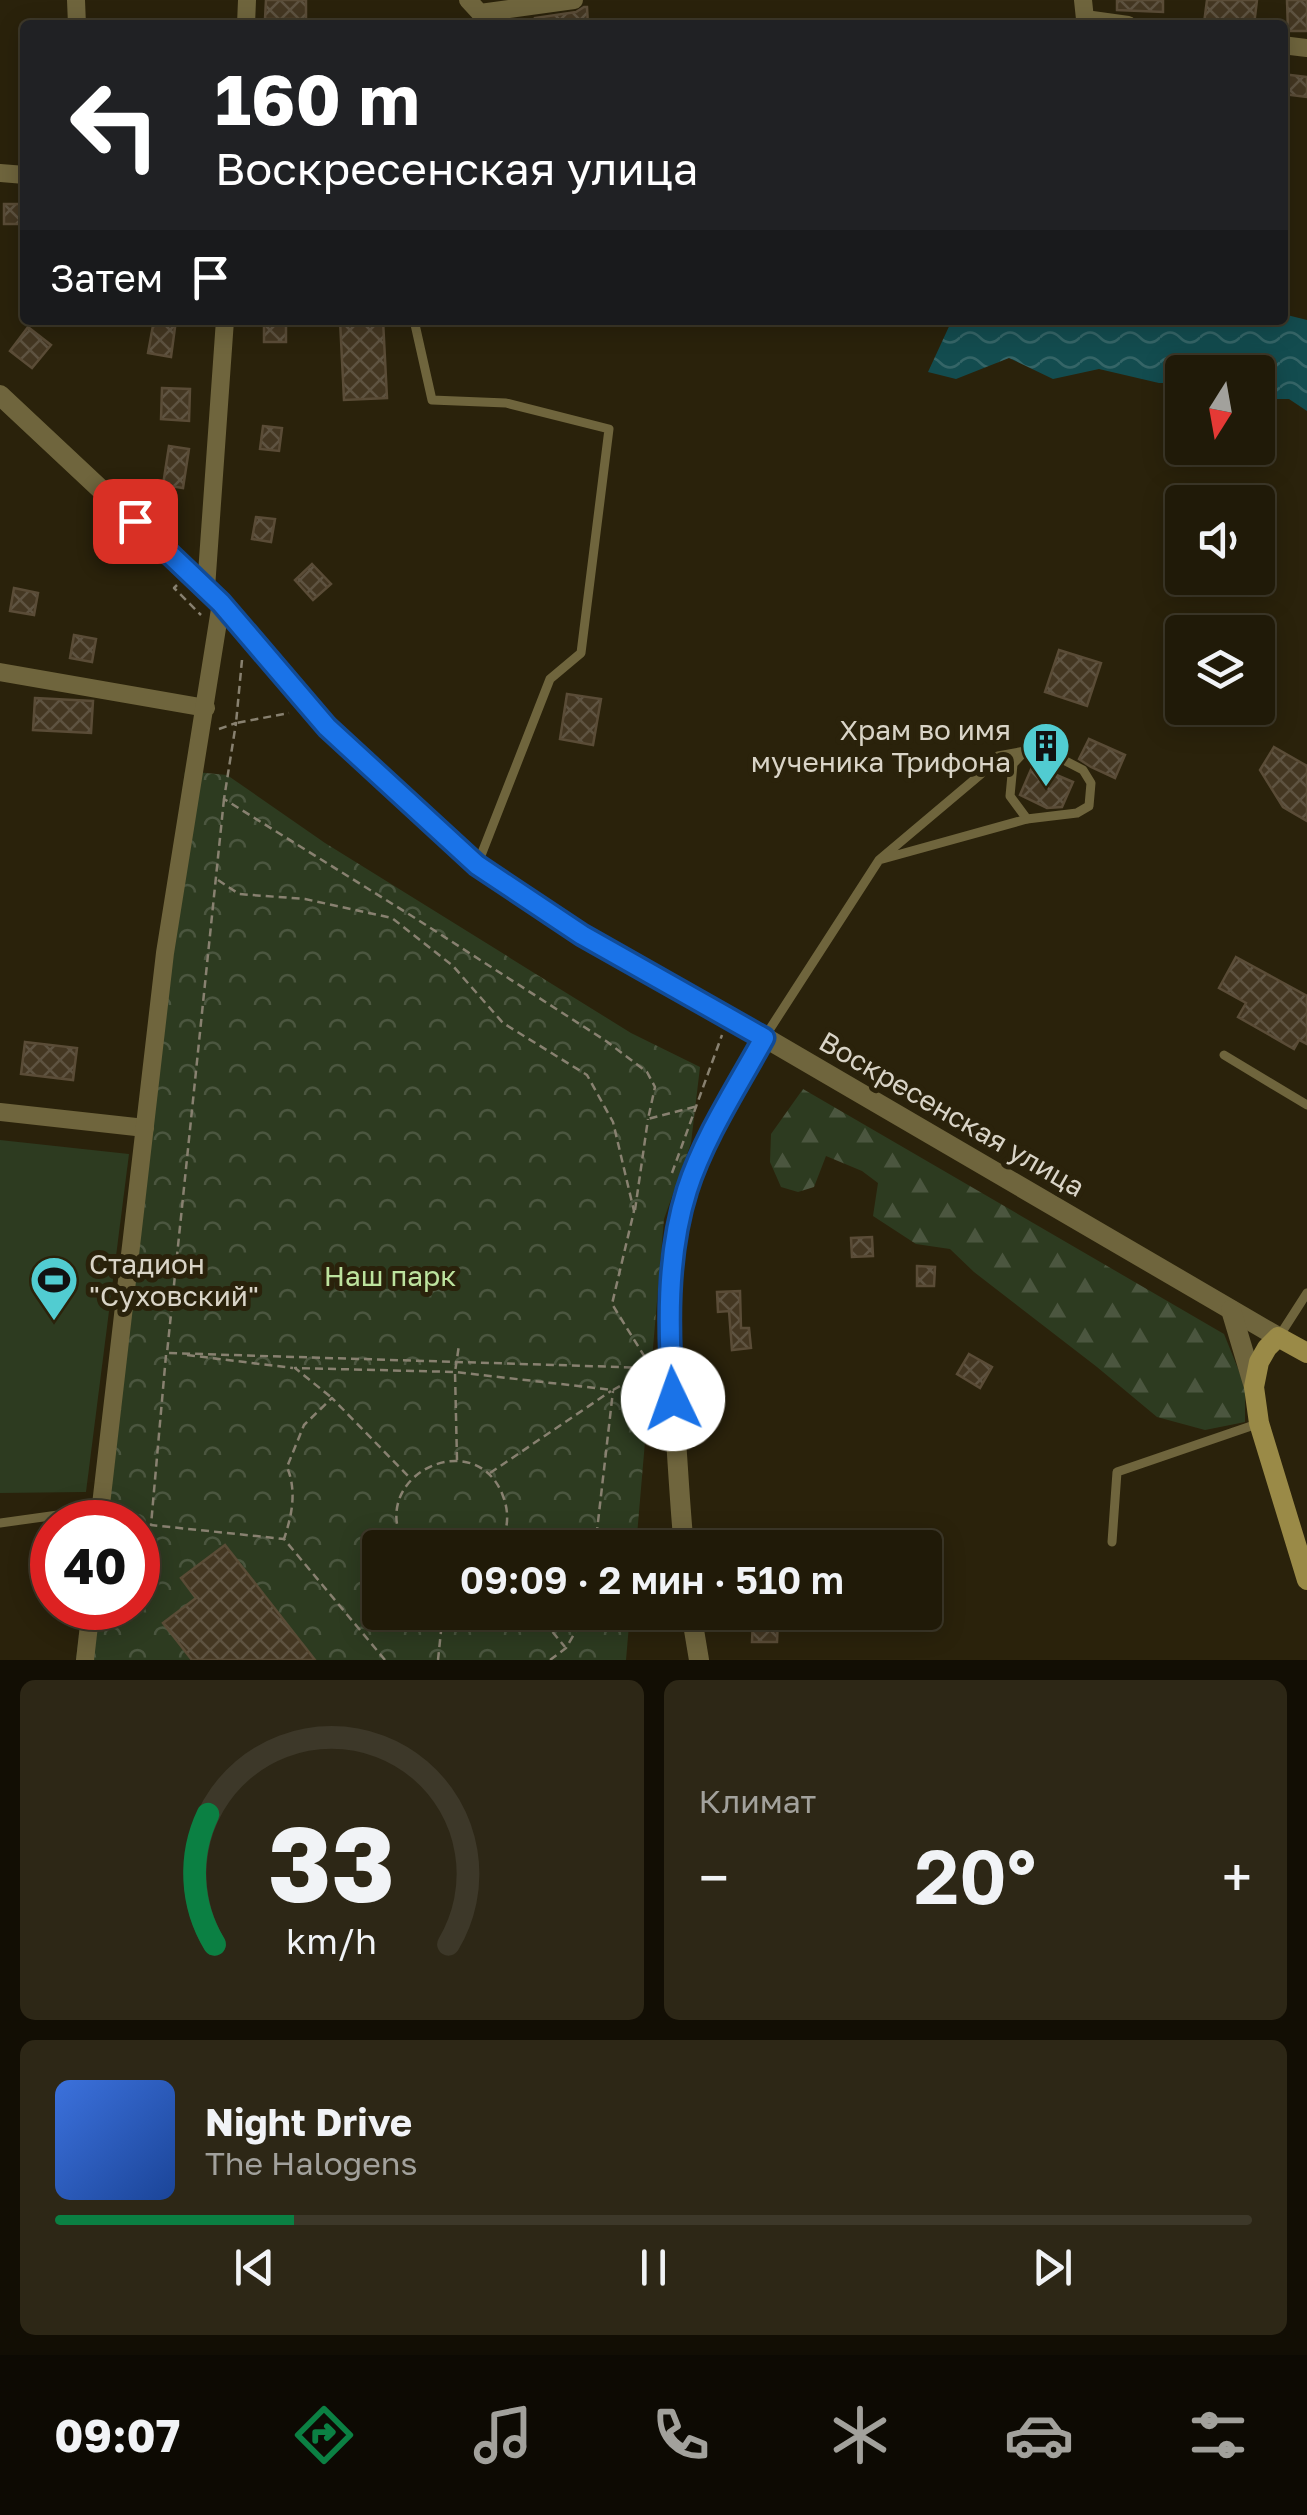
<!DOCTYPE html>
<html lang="ru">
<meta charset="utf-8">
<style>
body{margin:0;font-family:"Golos Text",sans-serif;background:#2d2716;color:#f1f3f6;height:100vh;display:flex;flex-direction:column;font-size:38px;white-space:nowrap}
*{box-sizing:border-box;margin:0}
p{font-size:32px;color:#a2a19c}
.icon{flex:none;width:55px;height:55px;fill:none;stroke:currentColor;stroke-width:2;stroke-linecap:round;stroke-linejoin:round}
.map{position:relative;height:1660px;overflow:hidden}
.details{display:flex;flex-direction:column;gap:20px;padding:20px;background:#120e04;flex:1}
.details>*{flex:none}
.banner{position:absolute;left:20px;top:20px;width:1268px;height:305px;border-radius:10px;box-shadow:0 5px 25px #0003,0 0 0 2px #3d3829;background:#202124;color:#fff;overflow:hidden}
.needle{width:65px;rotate:191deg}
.tools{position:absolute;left:1165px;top:355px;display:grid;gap:20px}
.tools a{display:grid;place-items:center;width:110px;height:110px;border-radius:10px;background:#201a08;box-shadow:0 5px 25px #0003,0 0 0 2px #3d3829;font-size:50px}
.speed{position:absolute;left:30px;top:1500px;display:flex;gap:20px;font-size:50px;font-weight:700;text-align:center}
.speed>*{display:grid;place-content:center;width:130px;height:130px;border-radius:50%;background:#201a08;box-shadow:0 5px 25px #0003,0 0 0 2px #3d3829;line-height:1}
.speed .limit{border:15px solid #d22;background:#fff;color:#111}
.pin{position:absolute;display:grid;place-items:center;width:85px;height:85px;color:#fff;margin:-42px;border-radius:20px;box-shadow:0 5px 15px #0006}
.me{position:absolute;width:110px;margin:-55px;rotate:357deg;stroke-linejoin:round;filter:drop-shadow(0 0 8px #0008)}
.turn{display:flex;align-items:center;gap:35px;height:210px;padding:0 30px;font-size:45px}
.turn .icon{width:130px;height:130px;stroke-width:2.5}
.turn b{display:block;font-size:70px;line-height:85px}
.then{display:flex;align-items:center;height:95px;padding:0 30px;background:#0003;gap:20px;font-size:38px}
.big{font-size:75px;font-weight:600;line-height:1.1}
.details .tile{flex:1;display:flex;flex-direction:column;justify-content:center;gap:15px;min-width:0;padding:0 35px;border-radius:15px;background:#2d2716}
.details .dial{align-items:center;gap:0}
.dial svg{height:260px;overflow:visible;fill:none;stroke:#3d3829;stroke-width:7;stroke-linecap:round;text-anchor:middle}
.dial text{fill:#f1f3f6;stroke:none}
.song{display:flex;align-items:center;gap:30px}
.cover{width:120px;height:120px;border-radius:15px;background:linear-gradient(135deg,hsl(220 70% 55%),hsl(220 70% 35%))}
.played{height:10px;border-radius:5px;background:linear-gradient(90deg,#0b8043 20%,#3d3829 20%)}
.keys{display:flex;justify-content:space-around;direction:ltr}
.heat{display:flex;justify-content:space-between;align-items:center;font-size:55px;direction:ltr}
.details .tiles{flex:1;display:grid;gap:20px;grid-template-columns:1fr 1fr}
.tile:last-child{grid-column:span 2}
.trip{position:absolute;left:362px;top:1530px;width:580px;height:100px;border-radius:10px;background:#201a08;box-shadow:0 5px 25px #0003,0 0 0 2px #3d3829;font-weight:600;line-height:100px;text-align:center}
.dock{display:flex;height:160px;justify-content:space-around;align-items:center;background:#0d0a03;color:#a2a19c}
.dock .icon{width:70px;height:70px}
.dock .active{color:#0b8043}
.dock b{font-size:45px;color:#f1f3f6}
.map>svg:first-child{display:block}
.forest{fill:url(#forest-firs)}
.park{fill:url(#park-crowns)}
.pitch{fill:#2d3b20}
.water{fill:url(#water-waves)}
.building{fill:url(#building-cross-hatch);stroke:#5a4c37;stroke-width:2.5}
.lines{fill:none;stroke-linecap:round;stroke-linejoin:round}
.path{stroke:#888170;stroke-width:2.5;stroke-dasharray:8 5;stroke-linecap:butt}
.service{stroke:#6f653d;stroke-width:9}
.minor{stroke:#6f653d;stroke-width:18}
.tertiary{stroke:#6f653d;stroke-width:20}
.secondary{stroke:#9a8a47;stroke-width:20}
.route-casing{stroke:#114b97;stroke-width:25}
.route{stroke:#1a73e8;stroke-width:18}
.labels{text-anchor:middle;stroke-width:10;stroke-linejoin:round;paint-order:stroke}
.poi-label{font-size:28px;fill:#d9d4c7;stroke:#2a220b;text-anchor:end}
.street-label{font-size:28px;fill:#d9d4c7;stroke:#2a220b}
.park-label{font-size:28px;fill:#bde39e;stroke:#2a220b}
</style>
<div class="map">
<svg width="1307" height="1660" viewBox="0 0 1307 1660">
<defs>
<pattern id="forest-firs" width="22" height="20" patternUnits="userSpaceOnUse" patternTransform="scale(2.5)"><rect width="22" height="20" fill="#2d3b20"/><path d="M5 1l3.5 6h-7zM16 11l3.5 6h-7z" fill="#4b563f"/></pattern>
<pattern id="park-crowns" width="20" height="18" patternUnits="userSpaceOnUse" patternTransform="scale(2.5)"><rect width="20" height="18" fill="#2d3b20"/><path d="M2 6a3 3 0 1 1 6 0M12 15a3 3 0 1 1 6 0" fill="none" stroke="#4b563f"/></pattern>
<pattern id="water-waves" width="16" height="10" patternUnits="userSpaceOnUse" patternTransform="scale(2.5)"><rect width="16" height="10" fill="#134c4f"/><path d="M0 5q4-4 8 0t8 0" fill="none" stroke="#356567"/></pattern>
<pattern id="building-cross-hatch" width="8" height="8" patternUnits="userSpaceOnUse" patternTransform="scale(2.5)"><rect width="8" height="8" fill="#443722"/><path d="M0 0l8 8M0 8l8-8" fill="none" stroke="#5e5341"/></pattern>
</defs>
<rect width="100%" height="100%" fill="#2a220b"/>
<!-- forest -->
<path class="forest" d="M803,1089L1224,1334L1245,1386V1422L1205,1430L1157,1417L1097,1367L974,1272L950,1249L916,1244L873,1216L878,1183L862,1171L826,1156L814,1187L798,1192L781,1187L770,1162L771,1134Z"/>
<!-- park -->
<path class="park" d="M185,771L227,775L325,843L631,1033L700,1067L691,1143L664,1219L636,1547L380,1548V1612L630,1613L626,1660H76L82,1608H138V1522H92L140,1100Z"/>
<!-- pitch -->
<path class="pitch" d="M0,1140L129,1154L86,1492L0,1493Z"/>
<!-- water -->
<path class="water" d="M1283,314L1307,320V411L1289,399H1258V372H1182V383H1159L1099,369L1053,379L1009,358L956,379L928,372L952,320H1282Z"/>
<!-- building -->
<g class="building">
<path d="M266,0H306V19H265Z"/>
<path d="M1117,0H1163V12L1117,10Z"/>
<path d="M1207,0H1257L1254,25L1204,23Z"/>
<path d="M1287,0H1307V31H1288Z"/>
<path d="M584,7H587L588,25H536L535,18L576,12Z"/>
<path d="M1282,74L1307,77V97L1282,94Z"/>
<rect x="4" y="204" width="21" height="20"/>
<path d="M154,320H176L171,357L148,353Z"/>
<rect x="264" y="320" width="22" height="22"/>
<path d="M340,320H383L387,398L344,400Z"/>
<path d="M28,327L51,345L32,368L10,351Z"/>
<path d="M162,388L190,389L189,421L161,419Z"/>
<path d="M263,426L282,428L279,451L260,449Z"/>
<path d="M169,446L189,449L183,488L163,485Z"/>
<path d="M256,517L275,519L271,542L252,539Z"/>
<path d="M312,564L331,584L313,600L295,580Z"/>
<path d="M14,588L38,593L34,615L10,611Z"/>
<path d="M74,635L96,639L92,662L70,658Z"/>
<path d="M1059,650L1101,663L1087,706L1045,692Z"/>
<path d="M567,694L601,699L593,745L560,739Z"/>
<path d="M35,698L93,701L91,733L33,730Z"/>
<path d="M1089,739L1125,755L1115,778L1091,767L1079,759Z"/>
<path d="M1274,747L1307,766V821L1283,807L1260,770Z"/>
<path d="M1033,765L1073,782L1062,807L1047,808L1020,795Z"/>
<path d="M1236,957L1307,996V1044L1299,1040L1294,1049L1238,1017L1246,1003L1219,988Z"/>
<path d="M25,1042L77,1048L73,1080L21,1074Z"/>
<path d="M872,1237L873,1256L852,1257L851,1238Z"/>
<path d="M917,1266L935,1267L934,1286H917Z"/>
<path d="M740,1291L741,1328H749L751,1348L732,1350L729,1311L718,1312L717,1292Z"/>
<path d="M969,1354L992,1367L980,1388L957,1374Z"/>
<path d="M225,1545L315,1660H192L163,1623L196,1598L181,1578Z"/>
<path d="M753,1619H778L777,1642H752Z"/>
</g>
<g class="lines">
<!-- path -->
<g class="path">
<path d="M177,585L174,588L201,615"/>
<path d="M242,660L236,723L289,713"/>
<path d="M219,729L236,723L224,799L415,918L606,1041L647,1072L655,1087L648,1119L698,1106"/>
<path d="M224,799L167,1353L652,1368L613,1390L455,1372L295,1368L332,1398"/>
<path d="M218,880L239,894L305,899L392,918L453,966L503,1023L587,1075L613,1122L634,1211L612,1304L651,1367"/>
<path d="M672,1173L722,1035"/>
<path d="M635,1210L648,1119"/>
<path d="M166,1355L151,1525L284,1539"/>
<path d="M187,1355L293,1368"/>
<path d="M457,1460L455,1372L459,1345"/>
<path d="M490,1473L611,1391"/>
<path d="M406,1548C363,1476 476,1423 503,1496C510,1514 508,1532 498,1548"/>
<path d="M595,1548L613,1391"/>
<path d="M536,1612L565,1647"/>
<path d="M385,1660L284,1539C292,1515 297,1491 287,1467L304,1425L332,1398L411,1479"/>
<path d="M438,1660L443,1612"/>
<path d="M550,1660L566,1648L587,1612"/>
</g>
<!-- service -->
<g class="service">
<path d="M414,320L432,400L506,403L609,429L581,653L550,679L478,863"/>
<path d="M1024,752L1013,764L1010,796L1027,819"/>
<path d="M766,1035L879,860L981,774L998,756L1025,751L1054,755L1083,770L1091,783L1089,806L1077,813L1027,819L879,860"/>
<path d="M1224,1055L1307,1105"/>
<path d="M1280,1335L1307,1293"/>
<path d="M0,1523L101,1509"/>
<path d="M1112,1542L1117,1472L1257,1424"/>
</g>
<!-- minor -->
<g class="minor">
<path d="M76,0L77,25"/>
<path d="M468,0L480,13L574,0"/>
<path d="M1083,0L1085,19L1128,25"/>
<path d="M246,25L247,0"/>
<path d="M1282,45L1307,48"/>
<path d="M0,173L25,175"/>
<path d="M206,588L225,320"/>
<path d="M0,672L206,708"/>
<path d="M0,1112L145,1128"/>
<path d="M99,1522L165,953L221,603"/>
<path d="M85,1660L91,1608"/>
</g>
<!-- tertiary -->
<g class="tertiary">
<path d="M0,395L206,588L327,727L477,865L581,935L764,1037L1278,1337"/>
<path d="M1231,1310L1254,1387"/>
<path d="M684,1548C680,1507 678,1466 675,1425C669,1348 662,1262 687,1188C706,1135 737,1086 764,1037"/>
<path d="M691,1612L699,1660"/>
</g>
<!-- secondary -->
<path class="secondary" d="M1307,1353L1278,1337L1267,1348L1259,1362L1254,1387L1259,1423L1307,1580"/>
</g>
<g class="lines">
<!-- route casing -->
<g class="route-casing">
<path id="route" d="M135,521L221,603L327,727L477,865L582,935L764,1038C738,1085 703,1139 687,1190C666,1256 668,1331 673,1399"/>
</g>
<!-- route -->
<use href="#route" class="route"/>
</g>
<!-- icons -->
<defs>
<g id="building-pin" transform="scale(2.5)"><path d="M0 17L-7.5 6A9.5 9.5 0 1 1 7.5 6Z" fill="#51ccd1" stroke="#2a220b"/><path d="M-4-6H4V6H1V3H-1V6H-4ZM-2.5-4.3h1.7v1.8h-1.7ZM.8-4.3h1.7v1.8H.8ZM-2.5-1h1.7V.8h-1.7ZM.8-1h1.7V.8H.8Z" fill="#111"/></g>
<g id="stadium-pin" transform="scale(2.5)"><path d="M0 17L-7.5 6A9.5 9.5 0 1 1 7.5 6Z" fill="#51ccd1" stroke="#2a220b"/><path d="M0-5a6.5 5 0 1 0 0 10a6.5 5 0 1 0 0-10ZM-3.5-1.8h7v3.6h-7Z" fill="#111"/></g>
</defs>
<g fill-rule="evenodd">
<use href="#building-pin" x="1046" y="746"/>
<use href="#stadium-pin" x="54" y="1280"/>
</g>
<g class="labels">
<!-- poi labels -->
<g class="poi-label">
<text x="1011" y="740">Храм во имя<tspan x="1011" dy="32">мученика Трифона</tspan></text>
<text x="89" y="1274" text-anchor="start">Стадион<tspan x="89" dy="32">"Суховский"</tspan></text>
</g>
<!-- street labels -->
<g class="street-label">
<text transform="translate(952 1114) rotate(30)" y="10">Воскресенская улица</text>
</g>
<!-- park labels -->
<g class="park-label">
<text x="390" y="1286">Наш парк</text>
</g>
</g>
</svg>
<div class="tools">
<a><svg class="needle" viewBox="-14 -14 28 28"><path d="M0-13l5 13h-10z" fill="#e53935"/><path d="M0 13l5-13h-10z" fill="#a2a19c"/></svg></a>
<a><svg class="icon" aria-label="sound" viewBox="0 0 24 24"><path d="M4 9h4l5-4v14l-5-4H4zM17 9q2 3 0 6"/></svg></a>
<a><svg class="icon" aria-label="layers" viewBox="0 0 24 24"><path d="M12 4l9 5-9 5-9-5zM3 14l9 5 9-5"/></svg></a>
</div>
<div class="speed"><div class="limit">40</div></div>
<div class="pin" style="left:135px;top:521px;background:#d93025"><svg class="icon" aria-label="arrive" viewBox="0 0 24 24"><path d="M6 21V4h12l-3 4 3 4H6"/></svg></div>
<svg class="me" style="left:673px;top:1399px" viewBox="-20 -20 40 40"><circle r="19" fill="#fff"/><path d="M0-13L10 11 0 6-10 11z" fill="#1a73e8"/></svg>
<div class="trip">09:09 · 2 мин · 510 m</div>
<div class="banner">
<div class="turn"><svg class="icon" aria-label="left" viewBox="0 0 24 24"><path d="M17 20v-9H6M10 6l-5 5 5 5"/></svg><div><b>160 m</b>Воскресенская улица</div></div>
<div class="then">Затем<svg class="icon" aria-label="arrive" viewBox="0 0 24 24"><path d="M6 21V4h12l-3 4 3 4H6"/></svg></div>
</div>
</div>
<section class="details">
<div class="tiles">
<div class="tile dial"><svg viewBox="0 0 100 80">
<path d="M14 69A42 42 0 1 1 86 69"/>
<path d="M14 69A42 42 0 0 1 12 29" stroke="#0b8043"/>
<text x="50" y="56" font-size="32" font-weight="700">33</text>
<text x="50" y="72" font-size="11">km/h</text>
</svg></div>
<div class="tile"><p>Климат</p>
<div class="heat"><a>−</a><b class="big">20°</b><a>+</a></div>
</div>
<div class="tile">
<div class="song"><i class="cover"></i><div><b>Night Drive</b><p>The Halogens</p></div></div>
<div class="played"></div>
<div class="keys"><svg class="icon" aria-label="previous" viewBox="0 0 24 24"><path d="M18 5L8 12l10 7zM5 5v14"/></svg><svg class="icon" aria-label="pause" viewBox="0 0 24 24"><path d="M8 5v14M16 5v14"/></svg><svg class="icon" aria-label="next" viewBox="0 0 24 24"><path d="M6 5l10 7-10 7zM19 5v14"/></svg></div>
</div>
</div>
</section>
<nav class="dock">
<b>09:07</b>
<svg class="icon active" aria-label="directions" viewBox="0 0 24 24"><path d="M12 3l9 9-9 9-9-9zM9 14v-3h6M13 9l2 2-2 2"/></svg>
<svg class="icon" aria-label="music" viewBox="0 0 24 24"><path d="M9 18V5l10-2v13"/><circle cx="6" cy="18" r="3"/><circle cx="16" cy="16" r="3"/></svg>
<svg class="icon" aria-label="phone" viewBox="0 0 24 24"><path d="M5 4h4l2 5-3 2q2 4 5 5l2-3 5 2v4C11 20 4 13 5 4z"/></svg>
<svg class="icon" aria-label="climate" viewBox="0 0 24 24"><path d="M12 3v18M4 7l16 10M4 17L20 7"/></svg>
<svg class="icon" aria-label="car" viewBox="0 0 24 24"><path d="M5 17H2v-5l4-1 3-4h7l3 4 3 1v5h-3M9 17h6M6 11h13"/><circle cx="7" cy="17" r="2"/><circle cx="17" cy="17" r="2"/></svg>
<svg class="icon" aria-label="filters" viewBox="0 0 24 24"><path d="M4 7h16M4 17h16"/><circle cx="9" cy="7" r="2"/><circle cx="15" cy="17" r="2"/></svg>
</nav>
